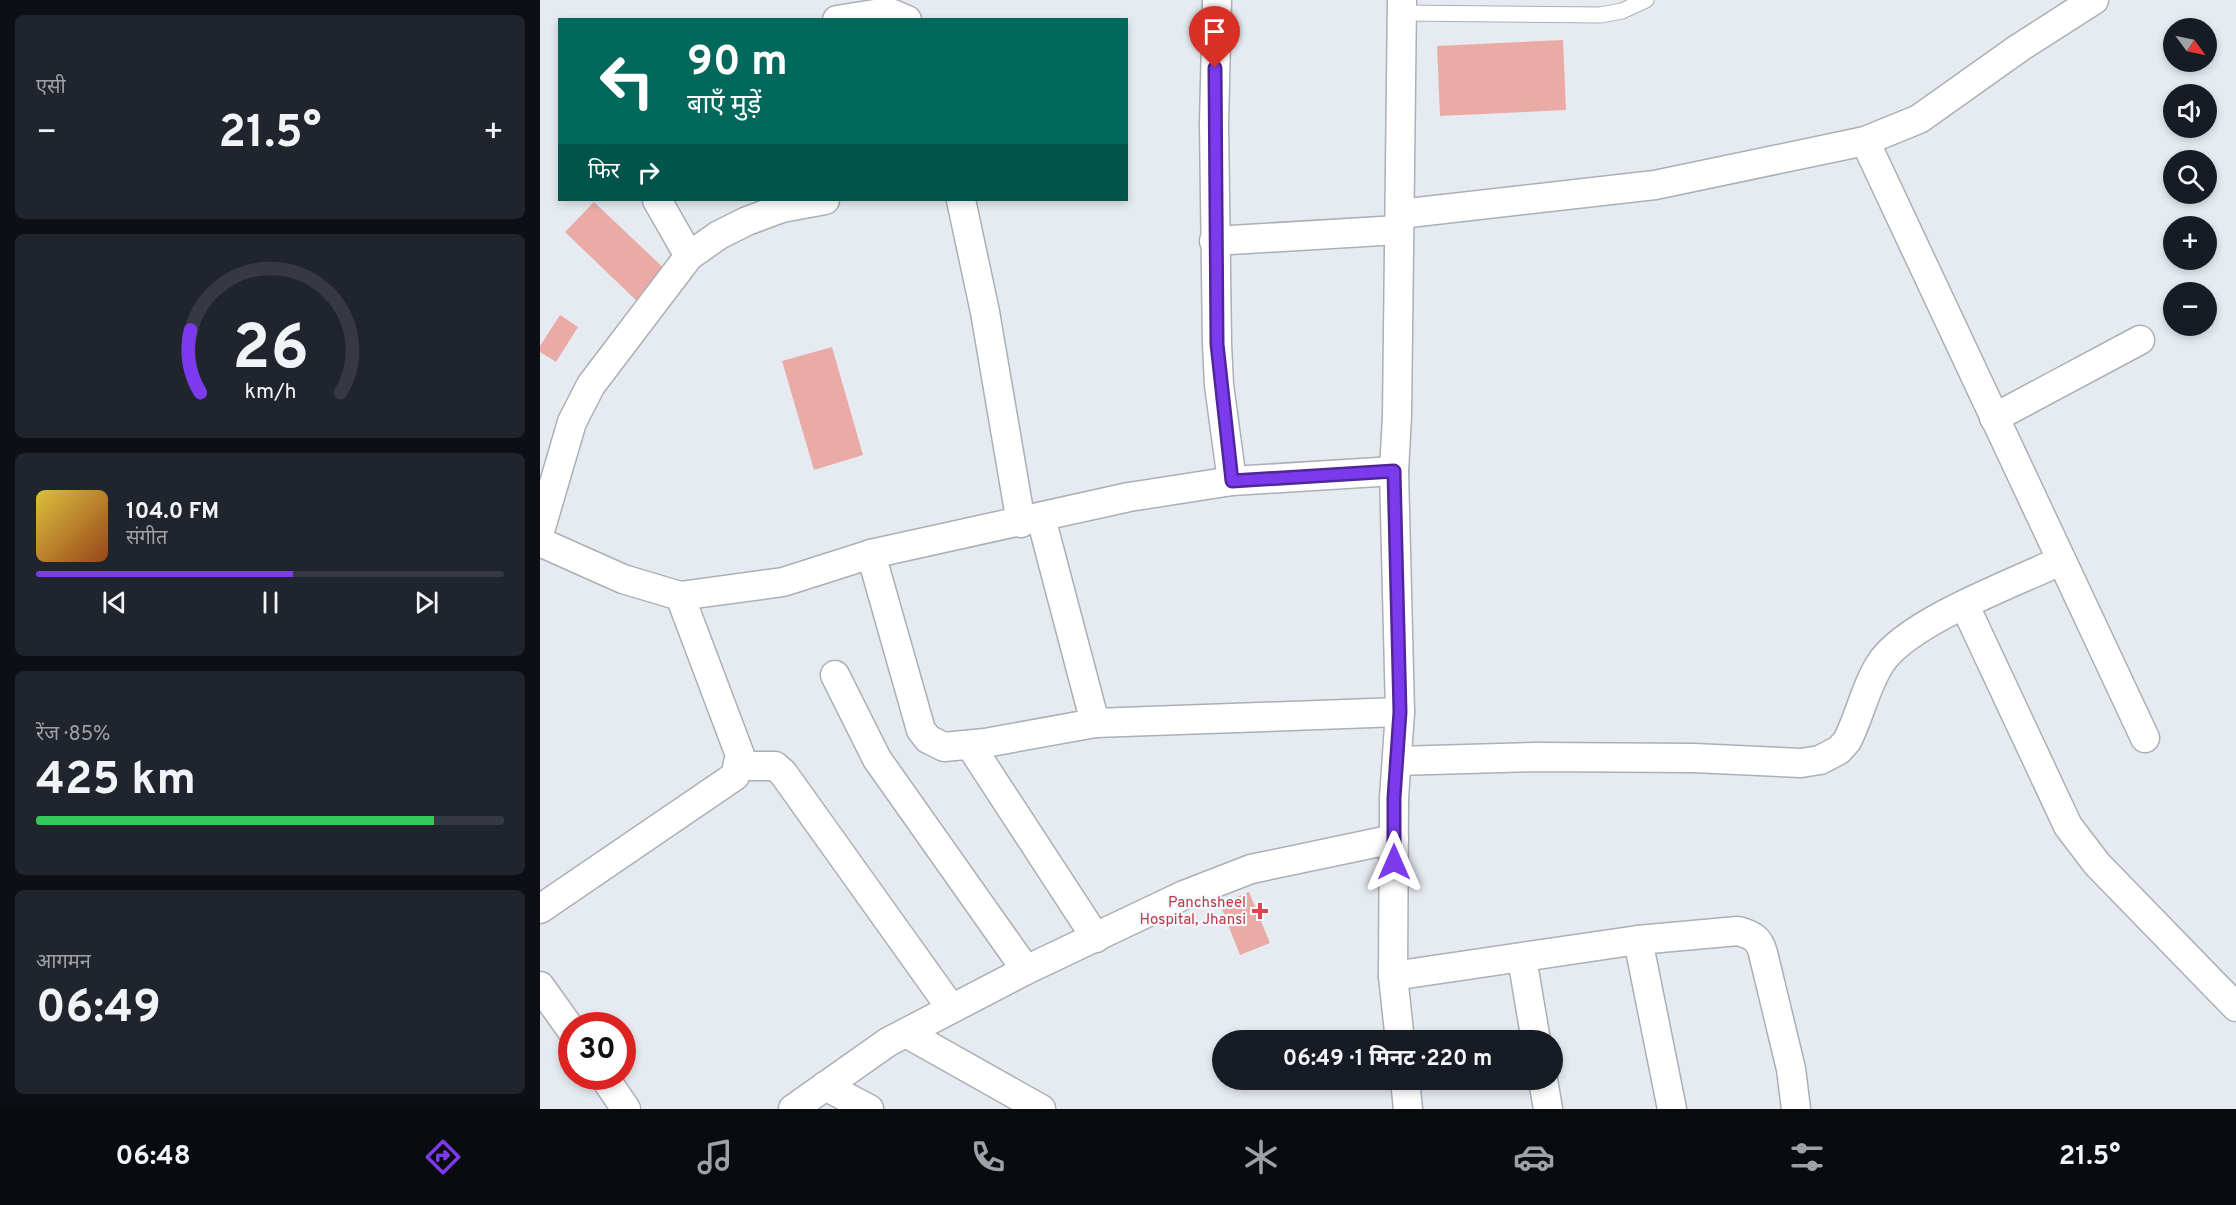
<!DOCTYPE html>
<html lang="hi">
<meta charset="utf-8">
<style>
body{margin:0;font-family:Overpass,"Noto Sans Devanagari",sans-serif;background:#20242c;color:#f1f3f6;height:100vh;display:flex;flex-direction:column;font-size:22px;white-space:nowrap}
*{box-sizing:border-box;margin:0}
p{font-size:20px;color:#9ea1a6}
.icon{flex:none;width:33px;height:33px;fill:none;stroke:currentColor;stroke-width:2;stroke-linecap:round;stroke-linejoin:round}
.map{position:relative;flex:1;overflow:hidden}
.sheet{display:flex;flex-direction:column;gap:15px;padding:15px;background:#0d0f14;width:540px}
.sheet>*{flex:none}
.hud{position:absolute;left:18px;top:18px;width:570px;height:183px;border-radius:0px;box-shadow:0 3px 9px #0003;background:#00695c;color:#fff;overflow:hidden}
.needle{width:39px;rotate:123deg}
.controls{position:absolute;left:1623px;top:18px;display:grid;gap:12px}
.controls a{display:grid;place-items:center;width:54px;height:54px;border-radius:50%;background:#171b24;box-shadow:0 3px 9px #0003;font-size:30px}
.speed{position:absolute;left:18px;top:1012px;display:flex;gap:12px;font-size:30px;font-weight:700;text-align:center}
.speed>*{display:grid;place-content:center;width:78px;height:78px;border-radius:50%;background:#171b24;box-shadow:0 3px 9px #0003;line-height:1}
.speed .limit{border:9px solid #d22;background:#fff;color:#111}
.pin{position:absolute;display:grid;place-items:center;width:51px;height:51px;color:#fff;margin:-62px -26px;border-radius:50% 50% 50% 0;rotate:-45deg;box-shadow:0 0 6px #0007}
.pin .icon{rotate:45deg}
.me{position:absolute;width:66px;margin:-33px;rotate:0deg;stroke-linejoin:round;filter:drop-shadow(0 0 4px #0008)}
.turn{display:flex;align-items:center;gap:21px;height:126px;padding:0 30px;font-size:27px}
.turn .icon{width:78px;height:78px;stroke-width:2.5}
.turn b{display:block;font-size:42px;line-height:51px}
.then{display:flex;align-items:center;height:57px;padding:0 30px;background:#0003;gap:12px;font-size:22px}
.big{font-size:45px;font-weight:700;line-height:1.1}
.sheet .widget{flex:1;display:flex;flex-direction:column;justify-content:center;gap:9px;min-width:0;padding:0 21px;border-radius:9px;background:#20242c}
.sheet .dial{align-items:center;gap:0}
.dial svg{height:156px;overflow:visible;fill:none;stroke:#363941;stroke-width:7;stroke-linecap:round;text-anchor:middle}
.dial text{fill:#f1f3f6;stroke:none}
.song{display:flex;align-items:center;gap:18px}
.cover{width:72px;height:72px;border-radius:9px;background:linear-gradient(135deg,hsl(50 70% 55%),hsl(20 70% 35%))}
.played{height:6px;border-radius:3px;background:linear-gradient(90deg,#7c3aed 55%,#363941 55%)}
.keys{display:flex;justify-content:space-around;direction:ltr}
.heat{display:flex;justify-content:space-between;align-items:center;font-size:33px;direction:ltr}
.charge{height:9px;border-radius:4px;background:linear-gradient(90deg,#34c759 85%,#363941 0)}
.trip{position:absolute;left:672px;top:1030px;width:351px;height:60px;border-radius:30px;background:#171b24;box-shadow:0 3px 9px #0003;font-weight:700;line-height:60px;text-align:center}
.tabs{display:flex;height:96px;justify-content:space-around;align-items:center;background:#090b0e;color:#9ea1a6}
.tabs .icon{width:42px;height:42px}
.tabs .on{color:#7c3aed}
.tabs b{font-size:27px;color:#f1f3f6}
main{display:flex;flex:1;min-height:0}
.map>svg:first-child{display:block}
.building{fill:#eaaba6}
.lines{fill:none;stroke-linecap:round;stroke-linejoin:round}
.lane-casing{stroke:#abafb6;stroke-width:17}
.street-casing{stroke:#abafb6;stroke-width:31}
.lane{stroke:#fff;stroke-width:15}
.street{stroke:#fff;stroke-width:28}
.route-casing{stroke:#51269a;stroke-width:15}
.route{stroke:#7c3aed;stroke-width:10}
.health-dot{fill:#e0444e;stroke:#f5f8fe;stroke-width:2}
.labels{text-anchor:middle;stroke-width:4.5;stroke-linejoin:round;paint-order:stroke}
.health-label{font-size:15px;fill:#be3a42;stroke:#f5f8fe;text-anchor:end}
</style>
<main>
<section class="sheet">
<div class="widget"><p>एसी</p>
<div class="heat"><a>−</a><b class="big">21.5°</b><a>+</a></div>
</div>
<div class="widget dial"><svg viewBox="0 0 100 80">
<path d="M14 69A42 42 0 1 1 86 69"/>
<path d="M14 69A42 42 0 0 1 9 37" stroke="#7c3aed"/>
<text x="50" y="56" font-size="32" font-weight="700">26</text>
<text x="50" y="72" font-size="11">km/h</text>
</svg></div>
<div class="widget">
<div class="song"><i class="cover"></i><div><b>104.0 FM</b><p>संगीत</p></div></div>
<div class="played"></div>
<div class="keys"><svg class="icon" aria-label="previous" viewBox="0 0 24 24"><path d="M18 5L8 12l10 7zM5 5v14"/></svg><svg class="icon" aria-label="pause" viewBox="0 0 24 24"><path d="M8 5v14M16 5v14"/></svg><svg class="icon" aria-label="next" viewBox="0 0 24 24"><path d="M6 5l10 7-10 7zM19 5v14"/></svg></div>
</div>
<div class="widget"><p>रेंज · 85%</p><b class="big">425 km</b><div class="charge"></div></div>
<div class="widget"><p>आगमन</p><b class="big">06:49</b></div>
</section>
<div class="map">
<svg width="1696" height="1109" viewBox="0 0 1696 1109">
<rect width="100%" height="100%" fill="#e6ebf2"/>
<!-- building -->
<g class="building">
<path d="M1023,40L1026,110L900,116L897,46Z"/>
<path d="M54,202L131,275L102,306L25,232Z"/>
<path d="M20,315L38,327L16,362L0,352V346Z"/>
<path d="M292,347L323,455L274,470L242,361Z"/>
<path d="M709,892L730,943L700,955L680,904Z"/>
</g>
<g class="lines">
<!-- lane casing -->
<g class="lane-casing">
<path id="lane" d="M862,13L1060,15L1082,11L1106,0"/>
</g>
<!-- street casing -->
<g class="street-casing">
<g id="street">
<path d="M677,0L674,123L677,344L679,385L692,481"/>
<path d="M297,20L348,12L367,20"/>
<path d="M1325,141L1605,738"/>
<path d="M117,200L149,256"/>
<path d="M421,200L445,312L481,523"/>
<path d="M860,214L1115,185L1325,141L1379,119L1479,48L1554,0"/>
<path d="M674,241L858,230"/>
<path d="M1454,418L1600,340"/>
<path d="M501,518L555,723"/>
<path d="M0,531L32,422L51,385L149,256L179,235L207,221L242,208L285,200"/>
<path d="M0,542L83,579L140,596L243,582L331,554L589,497L692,481L854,471"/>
<path d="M331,554L381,730L388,739L404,747L445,743L555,723L860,712"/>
<path d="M1425,606L1528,826L1557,864L1696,1007"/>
<path d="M295,675L337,759L486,970"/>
<path d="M430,745L556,938"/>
<path d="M857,761L996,757L1154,758L1261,763L1280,760L1299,750L1307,741C1320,716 1326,684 1342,661C1372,620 1472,584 1520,561"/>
<path d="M199,766H235L243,773L411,1008"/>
<path d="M0,909L195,776L200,755L140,596"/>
<path d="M1098,940L1132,1109"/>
<path d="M982,958L996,1041"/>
<path d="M853,976L1098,940L1198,931C1212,935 1219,938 1223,953L1251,1069L1256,1109"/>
<path d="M0,986L32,1031"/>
<path d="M366,1033L501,1109"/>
<path d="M860,1041L853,976L854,798L860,712L854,471L857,416L862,0"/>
<path d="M64,1077L86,1109"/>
<path d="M865,1080L868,1109"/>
<path d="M1003,1080L1008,1109"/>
<path d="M285,1086L329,1109"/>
<path d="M253,1109L348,1042L486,970L644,895L711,869L854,839"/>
</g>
</g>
<!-- lane -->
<use href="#lane" class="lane"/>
<!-- street -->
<use href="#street" class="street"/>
</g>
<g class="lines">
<!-- route casing -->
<g class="route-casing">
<path id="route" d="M675,68L677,344L692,481L854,471L860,712L854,798V862"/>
</g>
<!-- route -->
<use href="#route" class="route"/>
</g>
<!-- markers -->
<path class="health-dot" d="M717 902h6v6h6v6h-6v6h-6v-6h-6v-6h6z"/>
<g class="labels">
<!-- health labels -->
<g class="health-label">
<text x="706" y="907">Panchsheel<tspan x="706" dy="17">Hospital, Jhansi</tspan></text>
</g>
</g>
</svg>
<div class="controls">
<a><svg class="needle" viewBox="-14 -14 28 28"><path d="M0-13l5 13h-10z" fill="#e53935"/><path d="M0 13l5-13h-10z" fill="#9ea1a6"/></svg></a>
<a><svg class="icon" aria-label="sound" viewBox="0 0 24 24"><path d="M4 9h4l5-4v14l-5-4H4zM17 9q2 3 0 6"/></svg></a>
<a><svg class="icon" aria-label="search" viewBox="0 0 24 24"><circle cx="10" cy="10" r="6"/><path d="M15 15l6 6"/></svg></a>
<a>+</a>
<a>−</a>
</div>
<div class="speed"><div class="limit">30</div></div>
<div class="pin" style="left:675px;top:68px;background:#d93025"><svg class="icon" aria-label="arrive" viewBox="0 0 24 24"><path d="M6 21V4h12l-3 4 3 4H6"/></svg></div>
<svg class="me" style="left:854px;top:862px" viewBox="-20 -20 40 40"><path d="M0-17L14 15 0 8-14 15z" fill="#7c3aed" stroke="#fff" stroke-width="4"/></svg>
<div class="trip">06:49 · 1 मिनट · 220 m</div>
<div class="hud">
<div class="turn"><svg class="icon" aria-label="left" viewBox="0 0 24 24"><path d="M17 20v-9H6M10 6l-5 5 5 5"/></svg><div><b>90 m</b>बाएँ मुड़ें</div></div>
<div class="then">फिर<svg class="icon" aria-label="right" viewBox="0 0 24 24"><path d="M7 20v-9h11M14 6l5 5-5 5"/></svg></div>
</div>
</div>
</main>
<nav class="tabs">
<b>06:48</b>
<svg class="icon on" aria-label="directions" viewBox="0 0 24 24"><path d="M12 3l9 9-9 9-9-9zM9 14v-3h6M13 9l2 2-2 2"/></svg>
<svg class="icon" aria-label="music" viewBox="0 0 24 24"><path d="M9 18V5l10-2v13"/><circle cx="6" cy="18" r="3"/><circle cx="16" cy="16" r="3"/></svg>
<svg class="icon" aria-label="phone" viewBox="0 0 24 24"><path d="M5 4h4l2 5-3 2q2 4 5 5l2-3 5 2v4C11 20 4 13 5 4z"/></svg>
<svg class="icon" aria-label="climate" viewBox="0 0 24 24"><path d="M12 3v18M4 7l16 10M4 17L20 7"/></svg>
<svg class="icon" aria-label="car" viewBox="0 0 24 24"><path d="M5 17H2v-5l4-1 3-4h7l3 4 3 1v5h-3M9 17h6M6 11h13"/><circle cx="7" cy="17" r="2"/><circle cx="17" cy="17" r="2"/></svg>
<svg class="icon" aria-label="filters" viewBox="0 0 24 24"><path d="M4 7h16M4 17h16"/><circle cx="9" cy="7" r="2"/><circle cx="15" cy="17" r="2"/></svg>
<b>21.5°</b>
</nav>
